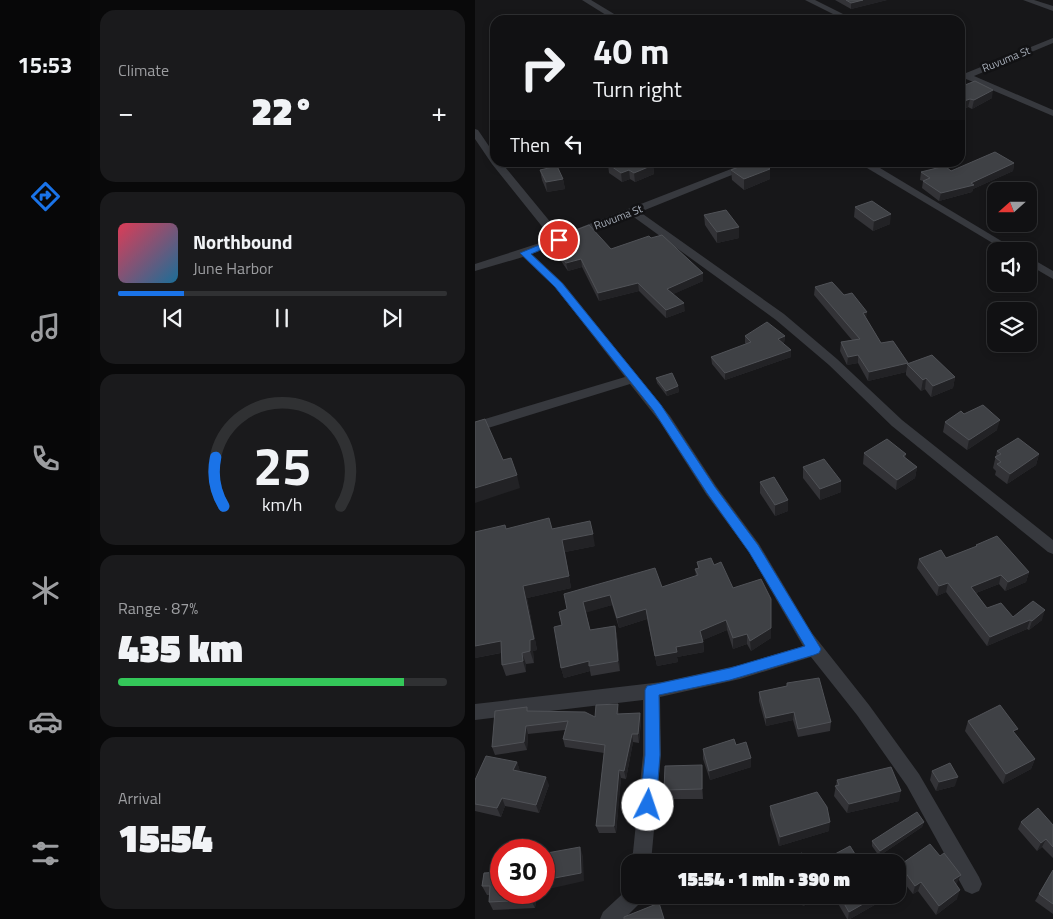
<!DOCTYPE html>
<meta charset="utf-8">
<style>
body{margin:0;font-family:"Titillium Web",sans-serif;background:#1a1a1c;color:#f1f3f6;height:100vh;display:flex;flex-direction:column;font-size:19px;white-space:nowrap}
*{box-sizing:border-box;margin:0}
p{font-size:16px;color:#9c9da0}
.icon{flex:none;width:28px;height:28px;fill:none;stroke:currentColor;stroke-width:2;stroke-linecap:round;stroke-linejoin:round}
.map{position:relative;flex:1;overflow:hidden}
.sheet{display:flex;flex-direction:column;gap:10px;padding:10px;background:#09090a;width:385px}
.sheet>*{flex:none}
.guide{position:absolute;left:15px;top:15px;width:475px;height:152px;border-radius:15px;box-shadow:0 2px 8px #0003,0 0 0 1px #303133;background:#111113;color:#f1f3f6;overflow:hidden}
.needle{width:32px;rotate:249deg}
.fabs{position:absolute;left:512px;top:182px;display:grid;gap:10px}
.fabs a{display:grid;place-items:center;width:50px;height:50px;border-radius:10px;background:#111113;box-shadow:0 2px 8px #0003,0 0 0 1px #303133;font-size:25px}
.speed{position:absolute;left:15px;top:839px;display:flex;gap:10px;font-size:25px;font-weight:700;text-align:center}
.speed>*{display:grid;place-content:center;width:65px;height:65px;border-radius:50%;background:#111113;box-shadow:0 2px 8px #0003,0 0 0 1px #303133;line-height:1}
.speed .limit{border:8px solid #d22;background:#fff;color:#111}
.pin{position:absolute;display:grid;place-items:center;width:42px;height:42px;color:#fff;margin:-21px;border:2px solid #fff;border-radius:50%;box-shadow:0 1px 5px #0007}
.me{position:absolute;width:55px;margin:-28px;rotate:4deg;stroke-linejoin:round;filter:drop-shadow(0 0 4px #0008)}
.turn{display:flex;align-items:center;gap:18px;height:105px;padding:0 20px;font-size:22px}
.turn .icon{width:65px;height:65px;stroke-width:2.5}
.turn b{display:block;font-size:35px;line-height:42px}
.then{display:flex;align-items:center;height:48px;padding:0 20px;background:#0003;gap:10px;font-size:19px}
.big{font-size:38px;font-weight:800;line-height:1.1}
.sheet .card{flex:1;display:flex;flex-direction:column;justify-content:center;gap:8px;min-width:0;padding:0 18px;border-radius:15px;background:#1a1a1c}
.sheet .dial{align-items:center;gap:0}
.dial svg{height:130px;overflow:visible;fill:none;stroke:#303133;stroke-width:7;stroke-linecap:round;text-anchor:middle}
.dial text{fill:#f1f3f6;stroke:none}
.song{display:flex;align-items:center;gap:15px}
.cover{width:60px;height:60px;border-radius:8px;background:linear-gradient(135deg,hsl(350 70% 55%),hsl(200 70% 35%))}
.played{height:5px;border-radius:2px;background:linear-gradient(90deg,#1a73e8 20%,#303133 20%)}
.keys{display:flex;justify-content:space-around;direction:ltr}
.heat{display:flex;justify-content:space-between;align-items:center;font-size:28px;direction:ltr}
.charge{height:8px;border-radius:4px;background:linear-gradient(90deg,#34c759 87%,#303133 0)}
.trip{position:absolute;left:146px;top:854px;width:285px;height:50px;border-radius:15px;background:#111113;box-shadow:0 2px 8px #0003,0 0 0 1px #303133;font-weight:800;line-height:50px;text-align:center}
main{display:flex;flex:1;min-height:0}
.tabs{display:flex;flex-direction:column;width:90px;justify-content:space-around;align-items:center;background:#070708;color:#9c9da0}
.tabs .icon{width:35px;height:35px}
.tabs .current{color:#1a73e8}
.tabs b{font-size:22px;color:#f1f3f6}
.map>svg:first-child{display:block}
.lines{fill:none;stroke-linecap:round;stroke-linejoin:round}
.street{fill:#37393e;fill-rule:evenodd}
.wall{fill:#333337}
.shaded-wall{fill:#222225}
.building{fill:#3f4145;stroke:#505257}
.route{fill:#1a73e8;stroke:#114b97}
.labels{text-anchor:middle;stroke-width:5;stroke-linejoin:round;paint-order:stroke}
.far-street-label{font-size:11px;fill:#a8afba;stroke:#121214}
</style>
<main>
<nav class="tabs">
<b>15:53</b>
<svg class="icon current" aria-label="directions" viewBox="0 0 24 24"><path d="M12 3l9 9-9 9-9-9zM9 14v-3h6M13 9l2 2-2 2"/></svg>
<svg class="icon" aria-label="music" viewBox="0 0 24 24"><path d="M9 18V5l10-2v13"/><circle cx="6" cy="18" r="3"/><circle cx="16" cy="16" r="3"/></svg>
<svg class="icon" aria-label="phone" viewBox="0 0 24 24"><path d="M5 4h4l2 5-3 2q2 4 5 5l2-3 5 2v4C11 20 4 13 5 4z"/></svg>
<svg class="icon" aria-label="climate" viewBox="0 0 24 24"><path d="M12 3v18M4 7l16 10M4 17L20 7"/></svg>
<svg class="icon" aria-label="car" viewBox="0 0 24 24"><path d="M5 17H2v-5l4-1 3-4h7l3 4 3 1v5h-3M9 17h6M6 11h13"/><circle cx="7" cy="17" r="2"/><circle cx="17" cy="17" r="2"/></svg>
<svg class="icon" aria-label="filters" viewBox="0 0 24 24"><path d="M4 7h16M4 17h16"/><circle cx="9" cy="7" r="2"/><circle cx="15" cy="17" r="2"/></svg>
</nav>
<section class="sheet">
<div class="card"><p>Climate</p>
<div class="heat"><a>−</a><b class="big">22°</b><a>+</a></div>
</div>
<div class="card">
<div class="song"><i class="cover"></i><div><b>Northbound</b><p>June Harbor</p></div></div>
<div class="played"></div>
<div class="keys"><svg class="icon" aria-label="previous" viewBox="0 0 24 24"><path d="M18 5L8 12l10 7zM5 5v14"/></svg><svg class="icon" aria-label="pause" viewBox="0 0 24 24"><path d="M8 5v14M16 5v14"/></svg><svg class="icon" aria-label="next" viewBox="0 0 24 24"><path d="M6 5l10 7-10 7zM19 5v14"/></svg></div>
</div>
<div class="card dial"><svg viewBox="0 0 100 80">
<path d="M14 69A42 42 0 1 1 86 69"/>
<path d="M14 69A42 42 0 0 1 9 39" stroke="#1a73e8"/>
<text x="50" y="56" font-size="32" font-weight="700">25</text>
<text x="50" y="72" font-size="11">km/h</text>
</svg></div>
<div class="card"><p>Range · 87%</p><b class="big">435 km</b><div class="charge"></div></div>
<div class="card"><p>Arrival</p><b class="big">15:54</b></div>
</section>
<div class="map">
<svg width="578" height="919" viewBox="0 0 578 919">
<rect width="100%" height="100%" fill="#171719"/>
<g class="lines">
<!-- street -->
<g class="street">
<path d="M107,0H116L149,20H139Z"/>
<path d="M330,0H340L380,20H370Z"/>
<path d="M548,0H559L578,6V11Z"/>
<path d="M578,38V43L499,76L578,110V116L491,79L485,80V70L491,73Z"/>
<path d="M0,129L3,130L20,155V162H26L86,235L274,162H289L165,212L309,314L362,359L427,420L578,540V554L573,552L417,426L354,365L301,320L156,215L57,254L88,283L195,416L241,486L284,544L337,633L394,705L444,774L504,877L507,884L504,891L497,894L490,891L432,786L382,715L336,657L265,679L185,697L186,755L176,862H157L168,755V700L0,720V704L187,682L265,665L328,646L274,552L231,494L185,422L155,384L0,432V422L150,377L80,287L48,257L0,271V264L77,239L17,164L0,139Z"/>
<path d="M382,162H395L543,251H531Z"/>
<path d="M554,257L578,271V279L554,265Z"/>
<path d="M155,887V895H169L166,902L149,919H125L128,912Z"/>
</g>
</g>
<!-- wall -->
<g class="wall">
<path d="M360,0H412L376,9Z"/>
<path d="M485,87L517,98L497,109L493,107L487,110L485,108Z"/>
<path d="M539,163L538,171L498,189L497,192L464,201L447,188L448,181L445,180L446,172L476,171Z"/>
<path d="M133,164L178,165L179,174L160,182L155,179L147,182L134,173Z"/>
<path d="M65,170L88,179L90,189L72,192L67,180Z"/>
<path d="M256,170L295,179L269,190L257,180Z"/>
<path d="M380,207L415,224L398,231L379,217Z"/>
<path d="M229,215L264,238L242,243L230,225Z"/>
<path d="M96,232L136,249L228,281L198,294L210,311L191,318L164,291L124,301L107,267L93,271L84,258L82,250L85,249L83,240L97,236Z"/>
<path d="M340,287L369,295L391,318L406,343L433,364L480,377L478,388L456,397L450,389L446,391L431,375V372L393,381L383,363L372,365L365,351L366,342L377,340L339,295Z"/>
<path d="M270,336H310L309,343H308L316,350V357L250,380L237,364L236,357L271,344L270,343Z"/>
<path d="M181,378L203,386L204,392L192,396L182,383Z"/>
<path d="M489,414L522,430L492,450L468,432L470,422Z"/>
<path d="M522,451L564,454L561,465L532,484L520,475L521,471L518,468Z"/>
<path d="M389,453L431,454L430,458L442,467L440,478L421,490L388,464Z"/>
<path d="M328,467L366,481V492L345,500L328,478Z"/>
<path d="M285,482L313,511L300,516L285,493Z"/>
<path d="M31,529H77L120,546L90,552L96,588L52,598L62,650L58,651L59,663L51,664V672L31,676L27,665L26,653L0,658Z"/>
<path d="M501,545L554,572L551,582L530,591L524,584L501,593L512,608L538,617L567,620L554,630L552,629L512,646L471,592L462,596L442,568L444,559L471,558L501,547Z"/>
<path d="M222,562L239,565L258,588L296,638L276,651L272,644L258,649L252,630L228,640L229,652L202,657L203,662L182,666L172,619L144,628L137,605L111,612L115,630L140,626L142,636L145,671L116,676L115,671L89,678L86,668L87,625L92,609L187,587L221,576L220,569L223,568Z"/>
<path d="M312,683L356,722L355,731L323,737L318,720L291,726L284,701V692L312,686Z"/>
<path d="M53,711L120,717L144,712V714L165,713L166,721L164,743L158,742L151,779L146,778L141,833H124L121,826L129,753L90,747L88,739L90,730L53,734L52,750L20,755L17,747Z"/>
<path d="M493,721L560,759L556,769L528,784L490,731Z"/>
<path d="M261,745L276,758V767L235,780L228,759V749Z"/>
<path d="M42,762L45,772L74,785L64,813L30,806L26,817L0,811V780Z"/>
<path d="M457,771L480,786L461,791L455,780Z"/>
<path d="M228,775V799H191L189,790Z"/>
<path d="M362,780L424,801L372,813L359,796Z"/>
<path d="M295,806L354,831L304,846L295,815Z"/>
<path d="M449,822L447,827L404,856L397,846V841Z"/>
<path d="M546,822L578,825V858L567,847L562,851L543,829Z"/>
<path d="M425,865L482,883L481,884L482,899L461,915L443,891L438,894L422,874Z"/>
<path d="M578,870V914L560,901Z"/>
<path d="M9,873L62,892L60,908L18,910L14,902V895H12L7,886Z"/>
<path d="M323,895H352L328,906Z"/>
<path d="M358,895H404L403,903L375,919H372Z"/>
</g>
<!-- shaded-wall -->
<g class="shaded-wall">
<path d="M388,0H412L376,9V3Z"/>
<path d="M518,90L517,98L497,109L499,100Z"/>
<path d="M495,99L493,107L487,110L489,101Z"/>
<path d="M539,163L538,171L498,189L497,192L464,201L466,193L496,183Z"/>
<path d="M178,165L179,174L160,182L159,173Z"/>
<path d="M295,169V179L269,190V179Z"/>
<path d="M154,170L155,179L147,182L146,173Z"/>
<path d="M88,179L90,189L72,192L71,182Z"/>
<path d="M416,214L415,224L398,231L399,221Z"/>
<path d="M264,227V238L242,243V232Z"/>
<path d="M106,259L107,267L93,271L91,263Z"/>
<path d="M228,273V281L192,297V289Z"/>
<path d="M163,283L164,291L124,301L123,293Z"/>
<path d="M209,303L210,311L191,318V310Z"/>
<path d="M392,312L391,320L388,313Z"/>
<path d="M310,336L309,343L303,346V339Z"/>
<path d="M316,350V357L250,380V373Z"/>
<path d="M383,355V363L372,365L373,357Z"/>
<path d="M433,363L431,372L393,381L394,372Z"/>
<path d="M480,377L478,388L456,397L458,386Z"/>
<path d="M451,378L450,389L446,391L448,380Z"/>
<path d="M203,386L204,392L192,396L191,391Z"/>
<path d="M525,420L522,430L492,450L494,440Z"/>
<path d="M564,454L561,465L532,484L535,474Z"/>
<path d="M442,467L440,478L421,490L422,480Z"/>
<path d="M42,475L45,488L0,503V488Z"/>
<path d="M366,481V492L345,500V489Z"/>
<path d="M313,500V511L300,516V505Z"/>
<path d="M118,534L120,546L90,552L96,588L52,598L62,650L58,651L59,663L55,651L48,586L87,540Z"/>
<path d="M554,572L551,582L530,591L533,582Z"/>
<path d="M526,575L524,584L493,596L496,587Z"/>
<path d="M473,583L471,592L462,596L464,586Z"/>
<path d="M135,595L137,605L110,613L108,602Z"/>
<path d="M171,609L172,619L144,628L142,618Z"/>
<path d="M570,610L567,620L554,630L557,621Z"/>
<path d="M251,620L252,630L226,641L225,631Z"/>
<path d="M555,620L552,629L512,646L515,637Z"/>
<path d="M140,626L142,636L145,671L143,661Z"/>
<path d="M296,628V638L276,651L275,641Z"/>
<path d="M272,634V644L258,649V638Z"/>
<path d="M26,641L30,652L0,658V646Z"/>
<path d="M228,642L229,652L202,657L203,662L182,666L180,656L201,647Z"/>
<path d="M47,653L51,664V672L48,661Z"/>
<path d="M114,661L115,671L89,678L86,668Z"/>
<path d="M143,704L144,712V723L142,714Z"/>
<path d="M319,712L318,720L291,726V718Z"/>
<path d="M165,713L166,721L164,743L163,734Z"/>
<path d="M51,726L53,734L52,750L49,742Z"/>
<path d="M157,734L158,742L151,779L149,771Z"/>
<path d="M276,758V767L235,780L234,771Z"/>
<path d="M560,759L556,769L528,784L531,774Z"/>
<path d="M42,762L45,771L42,779L38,770Z"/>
<path d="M227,765L228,775V799L227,789Z"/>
<path d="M144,770L146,778L141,833L139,826Z"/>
<path d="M71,777L74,785L64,813L61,805Z"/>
<path d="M483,777L480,786L461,791L464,782Z"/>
<path d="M426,791L424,801L372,813L374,804Z"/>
<path d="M27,798L30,806L26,817L22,808Z"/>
<path d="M355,822L354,831L304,846L305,837Z"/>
<path d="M449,822L447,827L404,856L405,851Z"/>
<path d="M571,839L567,847L562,851L566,843Z"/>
<path d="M105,847L108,856L109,881L69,890V880Z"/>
<path d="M486,875L482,883L475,889L478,880Z"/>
<path d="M446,882L443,891L438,894L440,886Z"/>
<path d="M485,890L482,899L461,915L464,906Z"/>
<path d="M57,892H62L60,908L56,900Z"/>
<path d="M334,895H352L328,906L329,898Z"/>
<path d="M404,895L403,903L375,919H373L374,912Z"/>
</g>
<!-- building -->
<g class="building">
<path d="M371,0H388L376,3Z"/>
<path d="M500,81L518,90L499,100L495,99L489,101L485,99V87Z"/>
<path d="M520,152L539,163L496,183L499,185L466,193L448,181L455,178L446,172L470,166L476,171Z"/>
<path d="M137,162H173L178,165L159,173L154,170L146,173L133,164Z"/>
<path d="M277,162H286L295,169L269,179L256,170Z"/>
<path d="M82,166L88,179L71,182L65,170Z"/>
<path d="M397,201L416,214L399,221L380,207Z"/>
<path d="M251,210L264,227L242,232L229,215Z"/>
<path d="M114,225L136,249L174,236L176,238L187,235L228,273L192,289L209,303L191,310L163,283L123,293L106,259L91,263L82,250L89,247L83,240L100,235L96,232Z"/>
<path d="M357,282L369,295L377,293L392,312L388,313L406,343L418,341L433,363L394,372L383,355L373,357L366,342L385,339L340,287Z"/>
<path d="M292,322L310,336L303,339L316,350L250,373L236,357L276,342L270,336Z"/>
<path d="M457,355L480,377L458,386L451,378L448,380L432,364Z"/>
<path d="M197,373L203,386L191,391L181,378Z"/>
<path d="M508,405L525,420L494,440L470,422L486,411L489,414Z"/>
<path d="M10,419L28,460L36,458L42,475L0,488V422Z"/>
<path d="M543,438L564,454L535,474L522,464L526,462L520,457L526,454L522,451Z"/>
<path d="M412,439L431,454L428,456L442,467L422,480L389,453Z"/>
<path d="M349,459L366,481L345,489L328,467Z"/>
<path d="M299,477L313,500L300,505L285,482Z"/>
<path d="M74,518L77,529L115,521L118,534L87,540L94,576L48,586L59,639L55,640V651L47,653L48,661L27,665L26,641L0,646V532L30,525L31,529Z"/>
<path d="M522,536L554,572L533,582L526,575L496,587L512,608L526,603L538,617L558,601L570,610L557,621L555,620L515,637L473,583L464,586L444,559L466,550L471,558L502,546L501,545Z"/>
<path d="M236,558L239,565L246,562L258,588L286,579L296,599V628L275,641L272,634L258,638L251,620L225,631L228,642L201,647L202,652L180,656L171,609L142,618L135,595L108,602L115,630L140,626L143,661L114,666V661L86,668L79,627L87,625L84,612L92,609L89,594L180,568L187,587L223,575L220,569L224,568L222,562Z"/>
<path d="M344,678L356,722L323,729L319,712L291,718L284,692L312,686V683Z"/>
<path d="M143,704L142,714L165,713L163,734H157L149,771L144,770L139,826H121L130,745L88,739L93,721L51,726L49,742L17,747L20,711L52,707V711L110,712L120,717L121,705Z"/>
<path d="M525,705L543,729L538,731L560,759L531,774L493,721Z"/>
<path d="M259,739L261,745L271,742L276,758L234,771L228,749Z"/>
<path d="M11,756L42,762L38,770L71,777L61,805L27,798L22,808L0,804V780Z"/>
<path d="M475,763L483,777L464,782L457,771Z"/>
<path d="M227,765V789L189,790L190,766Z"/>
<path d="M416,767L426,791L374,804L360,786L364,785L362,780Z"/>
<path d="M342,792L352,807L355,822L305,837L295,806Z"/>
<path d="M563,808L578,825V847L571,839L566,843L546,822Z"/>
<path d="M442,812L449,822L405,851L397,841Z"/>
<path d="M455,844L465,856L469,853L486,875L478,880L485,890L464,906L446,882L440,886L425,865Z"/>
<path d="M375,846L385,862H345Z"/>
<path d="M105,847L106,873L69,880V870L73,869L72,853Z"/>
<path d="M327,853L332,862H313L311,860Z"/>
<path d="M578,870V904L564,894Z"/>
<path d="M26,872V892H57L56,900L14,902L15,886H7L9,873Z"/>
<path d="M328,895H334L329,898Z"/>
<path d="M364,895H404L374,912Z"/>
<path d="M184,903L189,919H149V917Z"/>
</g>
<!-- route -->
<path class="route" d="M81,238L89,240L56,254L87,283L186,405L240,487L283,545L346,649L344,653L339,655L255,680L184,695L185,755L181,805L178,810L173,812L168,810L165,805L170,755V690L172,686L255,668L330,646L274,552L232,493L178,410L80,287L45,253Z"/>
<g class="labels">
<!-- far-street labels -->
<g class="far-street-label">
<text transform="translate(531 59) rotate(-22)" y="4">Ruvuma St</text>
<text transform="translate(143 217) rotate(-21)" y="4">Ruvuma St</text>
</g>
</g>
</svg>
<div class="fabs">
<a><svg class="needle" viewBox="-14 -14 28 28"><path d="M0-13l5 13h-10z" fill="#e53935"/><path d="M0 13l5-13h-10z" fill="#9c9da0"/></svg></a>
<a><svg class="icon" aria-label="sound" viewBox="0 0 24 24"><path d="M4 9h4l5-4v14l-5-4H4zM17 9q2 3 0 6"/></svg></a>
<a><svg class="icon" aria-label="layers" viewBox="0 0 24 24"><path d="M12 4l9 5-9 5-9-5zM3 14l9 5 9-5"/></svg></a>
</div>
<div class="speed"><div class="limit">30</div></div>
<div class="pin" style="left:84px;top:240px;background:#d93025"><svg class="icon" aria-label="arrive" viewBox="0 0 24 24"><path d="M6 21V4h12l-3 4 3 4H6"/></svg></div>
<svg class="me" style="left:173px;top:805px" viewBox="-20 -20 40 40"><circle r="19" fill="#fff"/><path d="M0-13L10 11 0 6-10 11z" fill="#1a73e8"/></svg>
<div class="trip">15:54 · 1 min · 390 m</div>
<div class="guide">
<div class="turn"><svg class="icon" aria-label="right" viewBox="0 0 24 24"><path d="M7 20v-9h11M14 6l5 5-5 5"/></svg><div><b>40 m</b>Turn right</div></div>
<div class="then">Then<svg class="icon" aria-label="left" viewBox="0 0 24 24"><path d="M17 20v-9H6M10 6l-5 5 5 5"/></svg></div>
</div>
</div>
</main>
